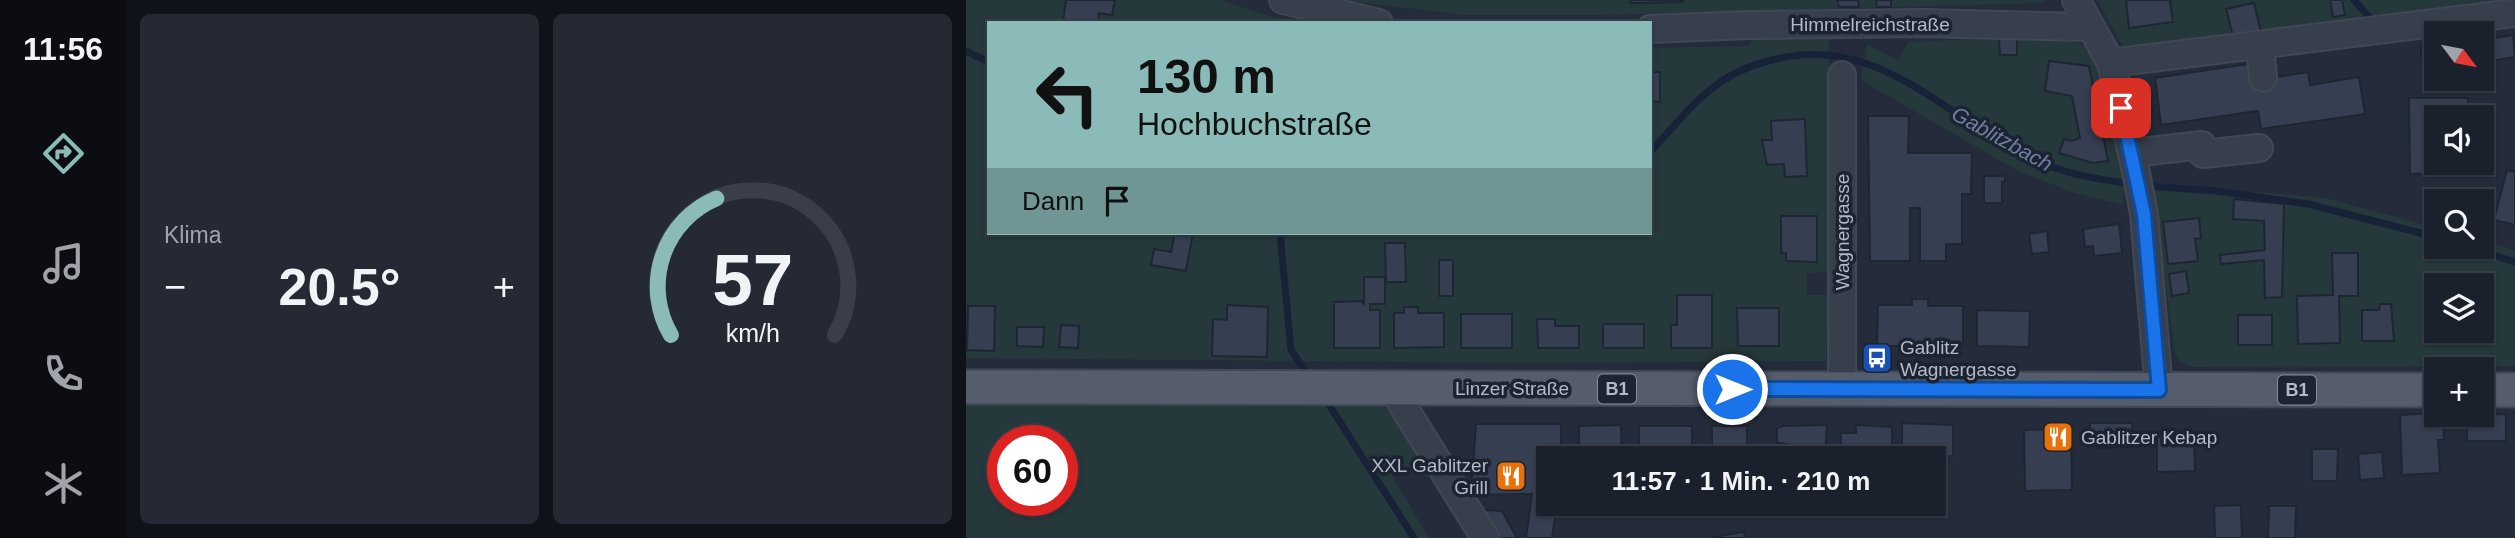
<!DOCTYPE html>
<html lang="de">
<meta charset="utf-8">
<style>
body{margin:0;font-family:Arial,sans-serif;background:#242934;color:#f1f3f6;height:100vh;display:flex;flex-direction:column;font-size:26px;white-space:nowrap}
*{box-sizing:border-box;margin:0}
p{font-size:23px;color:#a0a3a9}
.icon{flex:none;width:38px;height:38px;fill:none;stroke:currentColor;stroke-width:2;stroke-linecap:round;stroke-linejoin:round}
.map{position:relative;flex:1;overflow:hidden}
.sheet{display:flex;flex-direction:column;gap:14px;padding:14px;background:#0f1218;width:840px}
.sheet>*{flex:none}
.top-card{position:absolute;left:21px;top:21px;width:665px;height:214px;border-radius:0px;box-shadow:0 2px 5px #0004,0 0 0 2px #393e48;background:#8bbbb9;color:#111;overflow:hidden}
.needle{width:46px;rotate:122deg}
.buttons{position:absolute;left:1458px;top:21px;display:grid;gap:14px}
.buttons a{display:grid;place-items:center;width:70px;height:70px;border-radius:0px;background:#1b212c;box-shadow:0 2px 5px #0004,0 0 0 2px #393e48;font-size:35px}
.speed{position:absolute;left:21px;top:425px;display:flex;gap:14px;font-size:35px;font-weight:700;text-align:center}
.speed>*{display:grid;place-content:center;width:91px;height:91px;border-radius:50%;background:#1b212c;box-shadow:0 2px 5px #0004,0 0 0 2px #393e48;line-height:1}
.speed .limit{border:10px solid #d22;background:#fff;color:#111}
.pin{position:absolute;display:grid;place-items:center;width:60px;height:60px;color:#fff;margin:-30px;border-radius:14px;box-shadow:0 4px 10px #0006}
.me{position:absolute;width:77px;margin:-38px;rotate:90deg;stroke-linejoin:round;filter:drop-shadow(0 0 5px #0008)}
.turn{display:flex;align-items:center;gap:24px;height:147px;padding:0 35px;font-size:32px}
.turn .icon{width:91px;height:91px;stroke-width:2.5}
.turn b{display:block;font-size:49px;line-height:60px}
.then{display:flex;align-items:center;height:66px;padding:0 35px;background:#0003;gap:14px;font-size:26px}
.big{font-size:52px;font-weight:700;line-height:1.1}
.sheet .widget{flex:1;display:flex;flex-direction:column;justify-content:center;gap:10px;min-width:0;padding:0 24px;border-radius:10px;background:#242934}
.sheet .dial{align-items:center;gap:0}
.dial svg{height:182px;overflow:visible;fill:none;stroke:#393e48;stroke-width:7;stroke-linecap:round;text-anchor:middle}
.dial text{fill:#f1f3f6;stroke:none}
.heat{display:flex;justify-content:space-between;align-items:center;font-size:38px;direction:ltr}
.sheet .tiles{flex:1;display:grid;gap:14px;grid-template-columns:repeat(2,1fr)}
.trip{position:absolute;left:570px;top:446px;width:410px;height:70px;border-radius:0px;background:#1b212c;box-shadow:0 2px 5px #0004,0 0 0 2px #393e48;font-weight:700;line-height:70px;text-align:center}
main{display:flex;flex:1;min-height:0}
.tab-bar{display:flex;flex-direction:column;width:126px;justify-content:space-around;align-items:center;background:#0b0d12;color:#a0a3a9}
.tab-bar .icon{width:49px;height:49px}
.tab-bar .active{color:#8bbbb9}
.tab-bar b{font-size:32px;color:#f1f3f6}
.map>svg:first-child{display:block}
.green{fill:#25383c;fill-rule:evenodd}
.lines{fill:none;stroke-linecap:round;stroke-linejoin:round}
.stream{stroke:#172239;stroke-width:7}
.building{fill:#363f52;stroke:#1e2533;stroke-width:2}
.minor-casing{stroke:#404755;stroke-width:30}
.major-casing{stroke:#404755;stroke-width:37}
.minor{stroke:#373e4c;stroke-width:26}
.major{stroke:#555d6c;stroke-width:33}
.route-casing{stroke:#114b97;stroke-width:18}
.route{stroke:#1a73e8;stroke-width:12}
.labels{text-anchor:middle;stroke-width:7;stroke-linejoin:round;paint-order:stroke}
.shield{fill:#1c2331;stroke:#868c9a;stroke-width:2}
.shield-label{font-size:18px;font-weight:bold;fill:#b3b9c7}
.street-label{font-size:19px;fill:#b3b9c7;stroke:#1c2331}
.poi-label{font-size:19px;fill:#b3b9c7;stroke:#1c2331;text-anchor:start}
.water-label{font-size:21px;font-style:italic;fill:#6d80a5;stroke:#1c2331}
</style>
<main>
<nav class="tab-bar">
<b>11:56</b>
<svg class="icon active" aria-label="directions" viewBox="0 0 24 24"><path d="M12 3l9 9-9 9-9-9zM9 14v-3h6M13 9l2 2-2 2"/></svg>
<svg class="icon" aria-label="music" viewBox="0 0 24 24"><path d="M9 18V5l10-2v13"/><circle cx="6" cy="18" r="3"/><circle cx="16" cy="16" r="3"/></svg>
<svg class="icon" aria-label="phone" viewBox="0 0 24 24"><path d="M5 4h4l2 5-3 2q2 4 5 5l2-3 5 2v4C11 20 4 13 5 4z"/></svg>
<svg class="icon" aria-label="climate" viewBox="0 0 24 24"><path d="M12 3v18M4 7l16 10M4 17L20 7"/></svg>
</nav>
<section class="sheet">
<div class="tiles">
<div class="widget"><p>Klima</p>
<div class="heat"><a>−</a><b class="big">20.5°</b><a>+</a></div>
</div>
<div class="widget dial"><svg viewBox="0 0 100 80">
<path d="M14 69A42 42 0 1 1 86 69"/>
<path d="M14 69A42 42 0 0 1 34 9" stroke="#8bbbb9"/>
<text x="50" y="56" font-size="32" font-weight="700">57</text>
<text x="50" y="72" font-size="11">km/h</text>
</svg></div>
</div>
</section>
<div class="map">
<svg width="1549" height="538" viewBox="0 0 1549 538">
<rect width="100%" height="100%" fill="#242c3b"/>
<!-- green -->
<g class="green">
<path d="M0,0H255L303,16L345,23H23V233H684V48L784,46L789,33L863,31L862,272L841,273V295H862L860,361L556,363L0,358Z"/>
<path d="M375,0H1079L1077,3L638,15H499Z"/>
<path d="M1131,0H1549L1159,50Z"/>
<path d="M1051,37C1069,38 1095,34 1111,42C1146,59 1158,169 1157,205L1109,193L1052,171L895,80L901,44L933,61L942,42Z"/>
<path d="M1185,183L1360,198L1470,228V247H1516V241L1549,250V366L1226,367L1214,361L1209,352ZM1470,285H1516V331H1470Z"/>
<path d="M410,401L436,424L466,477L422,469L463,538H0V402ZM37,441H96V500H37Z"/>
</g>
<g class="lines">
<!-- stream -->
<g class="stream">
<path d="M1388,0L1403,17"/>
<path d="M0,51L23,62"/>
<path d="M684,152C707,128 729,99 756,81C774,69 790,64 810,59C910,35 973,111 1055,153C1095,174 1123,178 1167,184"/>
<path d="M1179,186L1251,191L1342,204L1470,237"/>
<path d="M314,233L325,350L345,379"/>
<path d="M1501,247L1549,262"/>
<path d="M358,397L448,538"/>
</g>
</g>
<!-- building -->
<g class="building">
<path d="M100,0H149L146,15L133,13L132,23L97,22Z"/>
<path d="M664,0H717V2L664,3Z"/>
<path d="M871,0H892L893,7H873Z"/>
<path d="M910,0H925V7H911Z"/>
<path d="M1160,0H1204L1207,22L1163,28Z"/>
<path d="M1364,0H1376L1379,15L1367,17Z"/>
<path d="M1288,3L1295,32L1267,36L1260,9Z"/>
<path d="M1547,35L1549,57L1516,62V40Z"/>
<path d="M1051,37V55H1034L1033,38Z"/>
<path d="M1470,46V68L1469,65L1457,67L1455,47Z"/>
<path d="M1083,61L1123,66L1142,161L1127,163L1093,153L1098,139L1105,141L1114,138L1106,96L1079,91Z"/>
<path d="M1288,63L1292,91L1305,89L1304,78L1342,72L1344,85L1393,77L1399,114L1295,129L1292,111L1195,125L1189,78Z"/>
<path d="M684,72H694V102L684,101Z"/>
<path d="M1443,98H1502V117H1470L1469,173L1444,174Z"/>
<path d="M902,116H943L942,153H1006L1005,194H996V244H980V261H954V208H944V261H904Z"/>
<path d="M839,119L841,176L819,177L818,164L801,165L796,140H806L805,121Z"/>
<path d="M1541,170L1549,172V225L1528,220Z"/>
<path d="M1018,176H1039V181L1036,182V203H1018Z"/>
<path d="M1268,199L1318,204L1316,297L1299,298L1298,260L1255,264L1254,255L1299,250L1298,221L1267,219Z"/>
<path d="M815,216H851V262L820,261V253H815Z"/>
<path d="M1233,218L1235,238L1229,239L1232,261L1202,264L1197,222Z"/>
<path d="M1153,224L1156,253L1128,256L1127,246L1119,247L1117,229Z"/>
<path d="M1081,231L1083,252L1066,254L1063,234Z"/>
<path d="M209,233H227L220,271L185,265L188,249L205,252Z"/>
<path d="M419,243H439L440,282H420Z"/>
<path d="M1366,253H1392V296H1373L1374,343L1332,344L1331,296L1367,295Z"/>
<rect x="473" y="260" width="14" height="36"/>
<path d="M1220,271L1223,293L1206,296L1203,274Z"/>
<path d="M398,277H419V304H404V310H414V348H368V302L395,301L398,304Z"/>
<path d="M711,295H746V348H705V325H711Z"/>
<path d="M946,299H962V306H997V346H911L912,305H946Z"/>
<path d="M1414,304H1425L1428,341H1396V310H1413Z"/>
<path d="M261,305L302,307L301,357L246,356L247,319L261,320Z"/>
<path d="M2,306H29L28,351L1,350Z"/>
<path d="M438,307H452V313H478V347L428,348V313H438Z"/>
<path d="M771,308H813V346H772Z"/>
<path d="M1011,310L1064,311L1063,347L1011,346Z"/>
<rect x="495" y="314" width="51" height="34"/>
<rect x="1272" y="315" width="34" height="30"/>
<path d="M571,319H589V326H613V348H572Z"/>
<rect x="637" y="324" width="41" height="24"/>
<path d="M95,325L113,326L112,348L93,347Z"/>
<path d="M51,327H78L77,347L51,346Z"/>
<rect x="1473" y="331" width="39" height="10"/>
<path d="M1470,413L1477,415L1478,440H1472L1474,473L1436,475L1434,415Z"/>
<path d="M1540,414V441H1501V415Z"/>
<path d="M936,423L987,425V456L936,458Z"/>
<path d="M1124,423H1166L1167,447L1131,448V442H1124Z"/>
<path d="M510,424H595V458H583V504H591L586,538H560L566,494L505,495Z"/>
<path d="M655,425L656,458H613V426Z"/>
<path d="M861,425L859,453H828L827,445L811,443V428L817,426Z"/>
<path d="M890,425L926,427V458H875V433H890Z"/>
<rect x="673" y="426" width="53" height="31"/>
<path d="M746,426H781V456H769V458L746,456Z"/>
<path d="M1105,429L1106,490L1059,491L1058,430Z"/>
<path d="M1191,434H1228L1229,471L1191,472Z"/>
<path d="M1346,449H1372L1371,481H1346Z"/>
<rect x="786" y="451" width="17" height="7"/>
<path d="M1416,452L1418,478L1394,480L1392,454Z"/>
<path d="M642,504H663V509L642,510Z"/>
<path d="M1275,505L1276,538H1249L1248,506Z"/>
<path d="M1303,506H1330L1329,538H1302Z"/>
<path d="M516,510L536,511L551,538H534Z"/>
<path d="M778,532L779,538H747V537Z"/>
</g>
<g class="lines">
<!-- minor casing -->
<g class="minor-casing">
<g id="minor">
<path d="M317,0L413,23"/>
<path d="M1110,0L1145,63L1169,167L1178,214L1193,390"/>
<path d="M684,29L782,25L956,23L1123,27"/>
<path d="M1294,47L1297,78"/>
<path d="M1145,63L1549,13"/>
<path d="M1166,153L1236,145L1237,154L1293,148"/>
<path d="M426,388L519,538"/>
<path d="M876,389V75"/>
</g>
</g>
<!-- major casing -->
<g class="major-casing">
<g id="major">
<path d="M0,387L1470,390"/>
<path d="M1516,390H1549"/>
</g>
</g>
<!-- minor -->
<use href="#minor" class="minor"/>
<!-- major -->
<use href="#major" class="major"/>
</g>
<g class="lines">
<!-- route casing -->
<g class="route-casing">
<path id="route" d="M766,389L1193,390L1178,214L1155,108"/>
</g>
<!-- route -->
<use href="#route" class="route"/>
</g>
<!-- icons -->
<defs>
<g id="bus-square" transform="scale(1.575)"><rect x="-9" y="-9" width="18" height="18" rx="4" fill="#1a4fb4" stroke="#1c2331"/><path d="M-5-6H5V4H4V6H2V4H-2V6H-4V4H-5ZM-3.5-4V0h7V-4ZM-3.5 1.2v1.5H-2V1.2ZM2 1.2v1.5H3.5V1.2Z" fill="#fff"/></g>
<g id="restaurant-square" transform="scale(1.575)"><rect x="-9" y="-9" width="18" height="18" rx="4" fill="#e8710a" stroke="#1c2331"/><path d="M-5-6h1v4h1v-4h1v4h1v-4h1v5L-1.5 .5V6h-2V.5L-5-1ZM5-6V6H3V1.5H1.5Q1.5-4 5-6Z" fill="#fff"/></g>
</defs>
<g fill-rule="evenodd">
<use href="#bus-square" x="911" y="358"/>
<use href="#restaurant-square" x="1092" y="437"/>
<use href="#restaurant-square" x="545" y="476"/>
</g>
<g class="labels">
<!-- shield labels -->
<g class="shield">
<rect x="632" y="374.5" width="38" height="29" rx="5"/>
<rect x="1312" y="375.5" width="38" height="29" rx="5"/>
</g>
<g class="shield-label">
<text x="651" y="395">B1</text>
<text x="1331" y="396">B1</text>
</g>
<!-- street labels -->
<g class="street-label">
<text x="904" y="31">Himmelreichstraße</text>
<text transform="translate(876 232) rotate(-90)" y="7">Wagnergasse</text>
<text x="546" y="395">Linzer Straße</text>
</g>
<!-- poi labels -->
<g class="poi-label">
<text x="934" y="354">Gablitz<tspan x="934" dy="22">Wagnergasse</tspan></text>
<text x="1115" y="444">Gablitzer Kebap</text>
<text x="522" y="472" text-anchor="end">XXL Gablitzer<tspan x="522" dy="22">Grill</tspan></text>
</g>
<!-- water labels -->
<g class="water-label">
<text transform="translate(1036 139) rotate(29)" y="7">Gablitzbach</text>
</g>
</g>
</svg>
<div class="buttons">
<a><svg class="needle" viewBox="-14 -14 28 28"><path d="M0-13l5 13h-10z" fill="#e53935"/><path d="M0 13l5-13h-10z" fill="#a0a3a9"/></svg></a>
<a><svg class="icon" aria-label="sound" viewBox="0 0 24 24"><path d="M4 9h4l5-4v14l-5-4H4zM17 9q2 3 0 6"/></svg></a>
<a><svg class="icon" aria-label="search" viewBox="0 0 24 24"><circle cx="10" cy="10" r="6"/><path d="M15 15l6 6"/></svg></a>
<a><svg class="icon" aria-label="layers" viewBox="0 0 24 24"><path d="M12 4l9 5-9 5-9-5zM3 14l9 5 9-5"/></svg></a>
<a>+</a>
</div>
<div class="speed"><div class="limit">60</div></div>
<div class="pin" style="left:1155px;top:108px;background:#d93025"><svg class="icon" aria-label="arrive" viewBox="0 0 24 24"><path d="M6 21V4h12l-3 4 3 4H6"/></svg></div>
<svg class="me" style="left:766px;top:389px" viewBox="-20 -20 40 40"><circle r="17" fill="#1a73e8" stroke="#fff" stroke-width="3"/><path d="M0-11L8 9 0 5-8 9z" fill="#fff"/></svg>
<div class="trip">11:57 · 1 Min. · 210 m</div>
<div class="top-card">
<div class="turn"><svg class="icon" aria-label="left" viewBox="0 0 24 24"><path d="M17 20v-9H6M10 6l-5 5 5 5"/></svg><div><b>130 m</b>Hochbuchstraße</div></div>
<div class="then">Dann<svg class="icon" aria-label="arrive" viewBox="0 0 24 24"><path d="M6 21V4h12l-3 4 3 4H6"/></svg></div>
</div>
</div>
</main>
